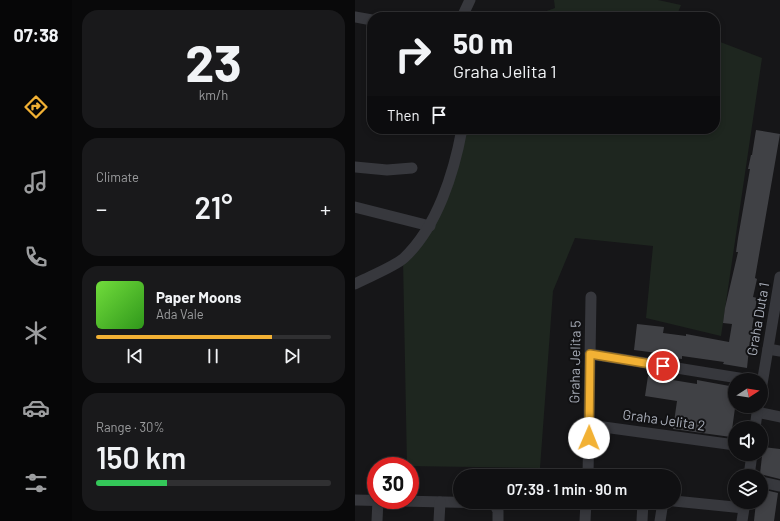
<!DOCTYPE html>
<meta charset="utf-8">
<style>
body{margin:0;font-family:Barlow,sans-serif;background:#19191b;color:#f1f3f6;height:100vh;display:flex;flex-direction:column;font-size:15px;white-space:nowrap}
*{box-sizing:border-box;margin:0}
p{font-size:13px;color:#9c9d9f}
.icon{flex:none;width:22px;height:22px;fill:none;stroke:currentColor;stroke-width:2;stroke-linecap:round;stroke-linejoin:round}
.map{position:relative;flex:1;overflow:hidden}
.panel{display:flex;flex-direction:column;gap:10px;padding:10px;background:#09090a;width:283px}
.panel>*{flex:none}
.banner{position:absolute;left:12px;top:12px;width:353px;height:122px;border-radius:16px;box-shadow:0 2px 6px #0003,0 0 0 1px #303032;background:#101012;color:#f1f3f6;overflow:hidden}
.needle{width:26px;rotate:78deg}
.controls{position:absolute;left:373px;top:373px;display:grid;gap:8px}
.controls a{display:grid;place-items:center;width:40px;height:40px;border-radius:50%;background:#101012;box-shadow:0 2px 6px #0003,0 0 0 1px #303032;font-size:20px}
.speed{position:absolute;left:12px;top:457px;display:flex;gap:8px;font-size:20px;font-weight:700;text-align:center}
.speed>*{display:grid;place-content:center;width:52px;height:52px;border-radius:50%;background:#101012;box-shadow:0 2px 6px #0003,0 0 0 1px #303032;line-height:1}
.speed .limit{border:6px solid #d22;background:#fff;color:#111}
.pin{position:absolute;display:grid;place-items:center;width:34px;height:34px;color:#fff;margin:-17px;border:2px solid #fff;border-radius:50%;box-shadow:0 1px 4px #0007}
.me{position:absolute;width:44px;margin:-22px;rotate:1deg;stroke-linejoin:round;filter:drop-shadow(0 0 3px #0008)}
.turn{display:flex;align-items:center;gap:14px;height:84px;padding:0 20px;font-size:18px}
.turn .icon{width:52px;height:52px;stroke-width:2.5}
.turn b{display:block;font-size:28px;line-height:34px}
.then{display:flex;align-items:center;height:38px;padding:0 20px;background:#0003;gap:8px;font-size:15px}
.big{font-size:30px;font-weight:600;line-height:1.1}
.panel .widget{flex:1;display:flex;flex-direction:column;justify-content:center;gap:6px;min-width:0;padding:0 14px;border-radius:16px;background:#19191b}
.panel .dial{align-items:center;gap:0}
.dial b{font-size:52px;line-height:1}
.song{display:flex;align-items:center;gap:12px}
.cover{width:48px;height:48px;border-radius:6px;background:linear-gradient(135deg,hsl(100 70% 55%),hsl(110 70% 35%))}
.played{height:4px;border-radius:2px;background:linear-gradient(90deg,#f2b134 75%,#303032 75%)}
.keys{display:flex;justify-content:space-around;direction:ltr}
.heat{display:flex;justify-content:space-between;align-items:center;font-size:22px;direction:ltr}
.charge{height:6px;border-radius:3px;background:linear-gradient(90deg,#34c759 30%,#303032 0)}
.trip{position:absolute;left:98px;top:469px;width:228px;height:40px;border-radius:20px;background:#101012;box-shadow:0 2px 6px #0003,0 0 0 1px #303032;font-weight:600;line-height:40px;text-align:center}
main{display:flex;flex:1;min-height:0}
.dock{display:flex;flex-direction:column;width:72px;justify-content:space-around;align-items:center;background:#060607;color:#9c9d9f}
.dock .icon{width:28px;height:28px}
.dock .selected{color:#f2b134}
.dock b{font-size:18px;color:#f1f3f6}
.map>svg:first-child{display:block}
.green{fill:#1e261f}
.building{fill:#404145}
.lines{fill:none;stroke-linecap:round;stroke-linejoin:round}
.street{stroke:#37383d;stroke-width:11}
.route-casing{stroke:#9d7322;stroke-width:10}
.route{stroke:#f2b134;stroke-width:7}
.labels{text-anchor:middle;stroke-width:4;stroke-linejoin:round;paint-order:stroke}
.street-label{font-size:14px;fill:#a8adb8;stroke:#111113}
</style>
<main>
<nav class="dock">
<b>07:38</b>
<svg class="icon selected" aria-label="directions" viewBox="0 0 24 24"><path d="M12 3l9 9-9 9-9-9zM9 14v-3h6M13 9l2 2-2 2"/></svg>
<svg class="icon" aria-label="music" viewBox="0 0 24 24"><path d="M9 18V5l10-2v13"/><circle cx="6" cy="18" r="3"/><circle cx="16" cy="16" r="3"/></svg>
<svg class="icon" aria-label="phone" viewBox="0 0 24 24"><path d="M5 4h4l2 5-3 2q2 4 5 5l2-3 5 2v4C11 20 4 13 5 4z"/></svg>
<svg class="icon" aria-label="climate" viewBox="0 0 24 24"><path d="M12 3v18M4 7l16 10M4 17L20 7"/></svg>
<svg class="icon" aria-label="car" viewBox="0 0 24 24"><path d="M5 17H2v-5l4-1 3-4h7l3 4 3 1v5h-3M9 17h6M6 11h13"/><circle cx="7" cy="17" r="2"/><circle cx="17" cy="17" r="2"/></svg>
<svg class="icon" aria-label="filters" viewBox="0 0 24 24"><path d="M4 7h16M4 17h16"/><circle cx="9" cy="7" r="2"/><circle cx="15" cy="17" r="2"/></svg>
</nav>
<section class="panel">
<div class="widget dial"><b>23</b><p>km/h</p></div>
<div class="widget"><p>Climate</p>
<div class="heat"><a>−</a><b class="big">21°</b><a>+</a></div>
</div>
<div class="widget">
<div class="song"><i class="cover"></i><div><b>Paper Moons</b><p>Ada Vale</p></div></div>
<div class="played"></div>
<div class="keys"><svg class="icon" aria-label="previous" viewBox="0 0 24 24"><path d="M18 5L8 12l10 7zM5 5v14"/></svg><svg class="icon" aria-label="pause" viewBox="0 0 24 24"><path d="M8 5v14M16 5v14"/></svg><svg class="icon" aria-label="next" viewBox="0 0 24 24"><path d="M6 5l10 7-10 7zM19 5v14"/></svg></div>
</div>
<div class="widget"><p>Range · 30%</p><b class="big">150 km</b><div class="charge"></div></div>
</section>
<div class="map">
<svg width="425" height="521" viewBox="0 0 425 521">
<rect width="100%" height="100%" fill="#161618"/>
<!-- green -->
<g class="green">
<path d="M199,0H303L326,5L321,17H175L200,8Z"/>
<path d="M360,40L407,58L366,336L291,318L298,246L220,238L198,291L185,468L52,466L48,259L75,226L107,129H360Z"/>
</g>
<!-- building -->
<g class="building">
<path d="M401,130L425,134L400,278L402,279L398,297L402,298L397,328L400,329L397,349H394L392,368L368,364L369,362L327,356V359L310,357V354L279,350L282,324L309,327L308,333L331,336V334L374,342L377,324L368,323L370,308L383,252H381L383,238L395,169H393L396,155H397Z"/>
<path d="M293,376L342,384V380L380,387L378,407L380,408L376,437L318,429L322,401L290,396Z"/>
<path d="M408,447L425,449V479L405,474Z"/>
<path d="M406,489L423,493L419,521H399L401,502H406Z"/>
</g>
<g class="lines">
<!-- street -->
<g class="street">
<path d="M0,17L17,20"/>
<path d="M107,17L115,0"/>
<path d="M0,167L32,170L57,168"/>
<path d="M0,207L75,226"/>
<path d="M0,284C13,277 39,267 49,258C82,227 99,173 107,129"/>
<path d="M413,349L425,351"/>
<path d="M235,354L396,380"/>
<path d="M406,390L425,277"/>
<path d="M402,412L425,417"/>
<path d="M234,425L380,445"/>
<path d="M400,428L403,406"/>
<path d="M233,476L236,297"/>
<path d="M394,476L397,454"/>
<path d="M406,482L425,486"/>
<path d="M0,500L135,503L140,505L143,511V521"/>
<path d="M319,501L389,508"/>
<path d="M22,521L23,500"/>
<path d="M84,521L85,502"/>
<path d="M230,521L231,502"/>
<path d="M287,521L288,502"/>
<path d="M305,521L308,502"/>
<path d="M387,521L390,502"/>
</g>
</g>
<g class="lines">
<!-- route casing -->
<g class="route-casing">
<path id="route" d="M234,438L235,354L308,366"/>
</g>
<!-- route -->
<use href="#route" class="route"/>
</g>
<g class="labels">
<!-- street labels -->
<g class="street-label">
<text transform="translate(403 319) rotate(-80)" y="5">Graha Duta 1</text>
<text transform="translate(220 362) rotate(-89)" y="5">Graha Jelita 5</text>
<text transform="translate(309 420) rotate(8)" y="5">Graha Jelita 2</text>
</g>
</g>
</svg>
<div class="controls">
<a><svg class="needle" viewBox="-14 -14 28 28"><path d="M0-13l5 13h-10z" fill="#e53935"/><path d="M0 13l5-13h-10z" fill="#9c9d9f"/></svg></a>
<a><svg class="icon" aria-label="sound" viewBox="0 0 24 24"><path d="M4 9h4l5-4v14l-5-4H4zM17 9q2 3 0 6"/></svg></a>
<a><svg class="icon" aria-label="layers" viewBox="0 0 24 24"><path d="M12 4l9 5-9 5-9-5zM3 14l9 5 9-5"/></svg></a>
</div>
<div class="speed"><div class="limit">30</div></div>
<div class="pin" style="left:308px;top:366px;background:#d93025"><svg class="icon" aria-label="arrive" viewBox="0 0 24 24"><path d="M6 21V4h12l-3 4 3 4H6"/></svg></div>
<svg class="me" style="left:234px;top:438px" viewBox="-20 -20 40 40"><circle r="19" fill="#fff"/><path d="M0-13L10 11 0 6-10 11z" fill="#f2b134"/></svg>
<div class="trip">07:39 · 1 min · 90 m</div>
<div class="banner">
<div class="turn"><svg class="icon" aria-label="right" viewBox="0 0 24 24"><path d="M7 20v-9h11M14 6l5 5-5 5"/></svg><div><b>50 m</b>Graha Jelita 1</div></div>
<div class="then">Then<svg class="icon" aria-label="arrive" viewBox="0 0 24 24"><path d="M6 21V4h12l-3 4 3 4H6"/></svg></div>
</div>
</div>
</main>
